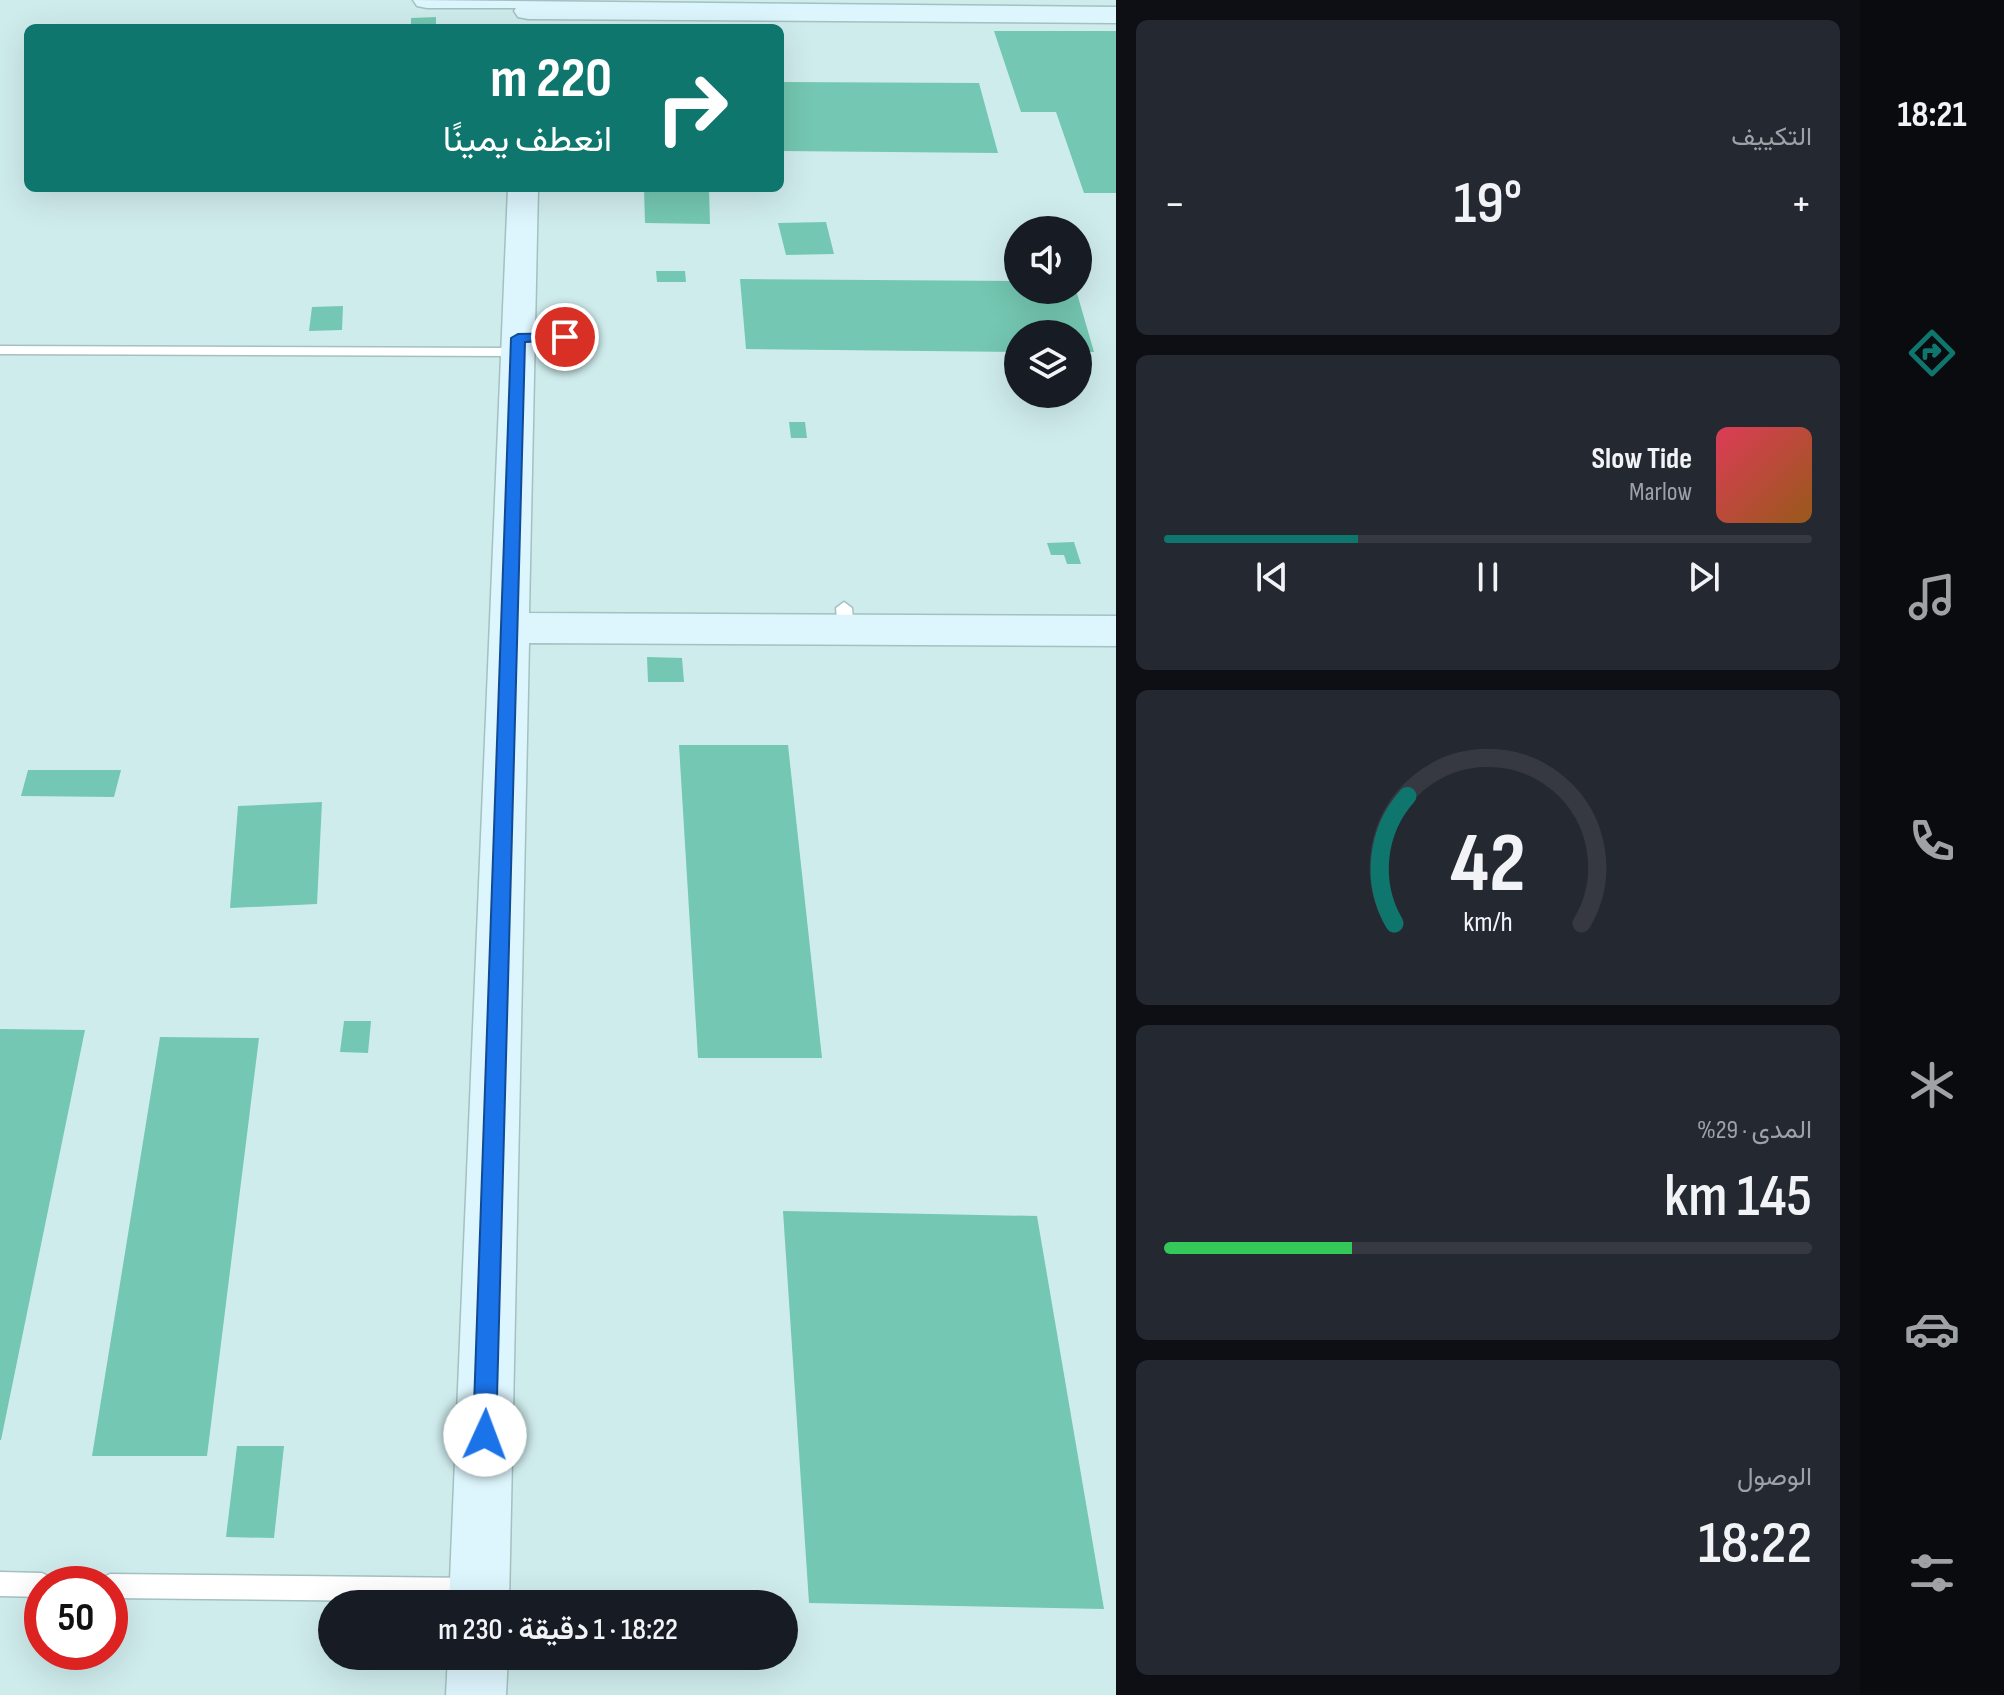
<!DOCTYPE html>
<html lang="ar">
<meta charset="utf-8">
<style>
body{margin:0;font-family:"Sofia Sans Condensed",Vazirmatn,sans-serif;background:#242831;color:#f1f3f6;direction:rtl;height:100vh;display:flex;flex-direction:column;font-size:30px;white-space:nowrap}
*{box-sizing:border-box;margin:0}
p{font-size:26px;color:#9ea1a6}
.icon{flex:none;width:44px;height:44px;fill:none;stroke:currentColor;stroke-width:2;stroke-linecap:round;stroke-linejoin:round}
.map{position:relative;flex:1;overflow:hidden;direction:ltr}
.drawer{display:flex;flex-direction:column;gap:20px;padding:20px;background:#0d0f14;width:744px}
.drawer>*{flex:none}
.hud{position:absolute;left:24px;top:24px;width:760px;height:168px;border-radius:12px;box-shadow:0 8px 32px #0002;direction:rtl;background:#0f766e;color:#fff;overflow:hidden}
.fabs{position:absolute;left:1004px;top:216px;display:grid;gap:16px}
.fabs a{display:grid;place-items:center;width:88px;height:88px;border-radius:50%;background:#171b24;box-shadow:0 8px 32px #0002;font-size:40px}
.speed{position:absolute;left:24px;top:1566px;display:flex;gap:16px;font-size:40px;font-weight:700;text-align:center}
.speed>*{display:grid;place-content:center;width:104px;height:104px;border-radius:50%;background:#171b24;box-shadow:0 8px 32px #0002;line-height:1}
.speed .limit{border:12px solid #d22;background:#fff;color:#111}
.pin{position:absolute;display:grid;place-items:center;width:68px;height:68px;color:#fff;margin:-34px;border:4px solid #fff;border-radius:50%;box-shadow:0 2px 8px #0007}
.me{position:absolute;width:88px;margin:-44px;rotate:2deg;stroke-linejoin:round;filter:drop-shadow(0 0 6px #0008)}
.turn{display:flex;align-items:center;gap:28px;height:168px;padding:0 40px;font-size:36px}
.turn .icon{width:104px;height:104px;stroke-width:2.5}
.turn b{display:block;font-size:56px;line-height:68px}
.big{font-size:60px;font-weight:600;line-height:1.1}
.drawer .widget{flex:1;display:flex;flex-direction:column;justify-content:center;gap:12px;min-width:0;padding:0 28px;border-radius:12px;background:#242831}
.drawer .dial{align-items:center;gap:0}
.dial svg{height:208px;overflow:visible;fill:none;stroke:#363941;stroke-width:7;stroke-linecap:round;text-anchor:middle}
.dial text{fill:#f1f3f6;stroke:none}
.song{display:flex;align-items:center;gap:24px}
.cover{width:96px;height:96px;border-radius:12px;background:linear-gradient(135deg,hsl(350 70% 55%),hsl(30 70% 35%))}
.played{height:8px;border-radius:4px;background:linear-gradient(90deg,#0f766e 30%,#363941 30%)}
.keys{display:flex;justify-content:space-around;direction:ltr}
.heat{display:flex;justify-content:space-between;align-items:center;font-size:44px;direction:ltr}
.charge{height:12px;border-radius:6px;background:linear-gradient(90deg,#34c759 29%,#363941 0)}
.trip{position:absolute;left:318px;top:1590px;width:480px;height:80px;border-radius:40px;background:#171b24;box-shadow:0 8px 32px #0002;font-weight:600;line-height:80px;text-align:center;direction:rtl}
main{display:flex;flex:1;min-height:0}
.tab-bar{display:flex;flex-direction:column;width:144px;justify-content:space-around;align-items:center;background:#090b0e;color:#9ea1a6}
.tab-bar .icon{width:56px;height:56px}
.tab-bar .on{color:#0f766e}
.tab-bar b{font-size:36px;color:#f1f3f6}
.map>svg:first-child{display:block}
.building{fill:#74c7b2}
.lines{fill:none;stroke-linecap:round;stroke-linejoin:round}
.lane-casing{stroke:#a4c0c1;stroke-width:3}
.secondary-casing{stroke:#a4c0c1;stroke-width:3}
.lane{fill:#fff;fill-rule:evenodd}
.secondary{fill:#ddf5fd;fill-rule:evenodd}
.route{fill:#1a73e8;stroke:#114b97;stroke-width:2}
</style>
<main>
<nav class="tab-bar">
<b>18:21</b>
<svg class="icon on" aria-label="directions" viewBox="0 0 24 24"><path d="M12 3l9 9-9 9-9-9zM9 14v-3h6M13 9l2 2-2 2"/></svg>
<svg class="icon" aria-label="music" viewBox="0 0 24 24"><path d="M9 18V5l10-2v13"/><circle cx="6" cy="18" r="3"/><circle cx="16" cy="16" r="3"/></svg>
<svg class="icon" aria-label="phone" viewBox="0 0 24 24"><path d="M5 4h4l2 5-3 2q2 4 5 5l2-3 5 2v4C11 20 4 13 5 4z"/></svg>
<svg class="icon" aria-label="climate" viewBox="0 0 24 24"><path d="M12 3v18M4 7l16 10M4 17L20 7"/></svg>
<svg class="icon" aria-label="car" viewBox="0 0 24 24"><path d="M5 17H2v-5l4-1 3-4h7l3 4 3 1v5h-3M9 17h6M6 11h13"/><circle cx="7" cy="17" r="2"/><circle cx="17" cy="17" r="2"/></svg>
<svg class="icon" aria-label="filters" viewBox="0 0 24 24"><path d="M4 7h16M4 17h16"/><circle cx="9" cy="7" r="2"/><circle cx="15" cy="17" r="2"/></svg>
</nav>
<section class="drawer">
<div class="widget"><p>التكييف</p>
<div class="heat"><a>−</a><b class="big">19°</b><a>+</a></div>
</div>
<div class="widget">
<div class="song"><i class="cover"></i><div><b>Slow Tide</b><p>Marlow</p></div></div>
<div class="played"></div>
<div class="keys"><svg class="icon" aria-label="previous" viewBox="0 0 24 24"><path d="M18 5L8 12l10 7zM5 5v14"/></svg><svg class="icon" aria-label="pause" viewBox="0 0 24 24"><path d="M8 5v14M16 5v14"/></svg><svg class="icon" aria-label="next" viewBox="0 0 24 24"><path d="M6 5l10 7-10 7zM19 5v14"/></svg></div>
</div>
<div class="widget dial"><svg viewBox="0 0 100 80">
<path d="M14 69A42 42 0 1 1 86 69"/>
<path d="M14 69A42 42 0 0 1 19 20" stroke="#0f766e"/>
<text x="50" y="56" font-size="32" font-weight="700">42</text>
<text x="50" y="72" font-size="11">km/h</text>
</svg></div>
<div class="widget"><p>المدى · 29%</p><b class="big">145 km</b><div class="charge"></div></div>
<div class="widget"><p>الوصول</p><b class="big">18:22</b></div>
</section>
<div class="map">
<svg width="1116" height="1695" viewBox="0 0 1116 1695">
<rect width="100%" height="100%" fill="#cfeced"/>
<!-- building -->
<g class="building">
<path d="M436,17V28H411V18Z"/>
<path d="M994,31H1116V193H1084L1056,112H1021Z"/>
<path d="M780,82L979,83L998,153L780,151Z"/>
<path d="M644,188H709L710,224L645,223Z"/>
<path d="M826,222L834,254L786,255L778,223Z"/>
<path d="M656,271H685L686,282H657Z"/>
<path d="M740,279L1018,281V290H1076L1094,352H1078V334H1018V352L746,349Z"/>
<path d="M343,306L342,330L309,331L312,307Z"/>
<path d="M789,422H805L807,438H791Z"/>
<path d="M1074,542L1081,564H1067L1064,555H1051L1047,543Z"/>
<path d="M647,657L682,658L684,682H648Z"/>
<path d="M679,745H788L822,1058H698Z"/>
<path d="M28,770H121L114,797L21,796Z"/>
<path d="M322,802L317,904L230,908L238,806Z"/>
<path d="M344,1021H371L368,1053L340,1052Z"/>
<path d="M0,1029L85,1030L1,1440H0Z"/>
<path d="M160,1037L259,1038L207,1456H92Z"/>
<path d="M783,1211L1037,1216L1104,1609L809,1603Z"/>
<path d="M237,1446H284L274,1538L226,1537Z"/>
</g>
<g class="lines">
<!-- lane casing -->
<g class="lane-casing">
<g id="lane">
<path d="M588,333L595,337L593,340L518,342L511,338L518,334Z"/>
<path d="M0,346L518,348L525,352L518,356L0,354Z"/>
<path d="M844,602L852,608L854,630L846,636L838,630L836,608Z"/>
<path d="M0,1572L42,1573L50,1577L54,1584H42V1597L0,1596Z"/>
<path d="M110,1574L473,1578L481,1582L485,1590L481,1598L473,1602L110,1598V1584H99L102,1578Z"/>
</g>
</g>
<!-- secondary casing -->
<g class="secondary-casing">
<g id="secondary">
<path d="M413,0L1116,7V23L528,19L518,17L514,11L516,8H427L417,6Z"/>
<path d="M508,188H538L529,613L1116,616V646L529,643L509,1604H449Z"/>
<path d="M448,1656H508L506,1695H446Z"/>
</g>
</g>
<!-- lane -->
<use href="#lane" class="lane"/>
<!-- secondary -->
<use href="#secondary" class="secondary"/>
</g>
<!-- route -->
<path class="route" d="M565,333L572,337L570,340L525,342L496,1435L493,1444L485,1447L476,1444L473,1435L511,338L518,334Z"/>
</svg>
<div class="fabs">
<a><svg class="icon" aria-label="sound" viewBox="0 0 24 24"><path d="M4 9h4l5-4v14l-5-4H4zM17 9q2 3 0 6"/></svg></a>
<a><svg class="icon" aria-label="layers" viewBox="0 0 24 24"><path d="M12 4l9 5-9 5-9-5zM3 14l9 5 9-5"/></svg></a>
</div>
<div class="speed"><div class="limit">50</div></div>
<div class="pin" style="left:565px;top:337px;background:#d93025"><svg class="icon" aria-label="arrive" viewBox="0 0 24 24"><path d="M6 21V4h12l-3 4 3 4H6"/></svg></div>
<svg class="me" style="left:485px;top:1435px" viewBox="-20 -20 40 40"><circle r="19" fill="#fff"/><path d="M0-13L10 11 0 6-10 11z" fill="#1a73e8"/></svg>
<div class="trip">18:22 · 1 دقيقة · 230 m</div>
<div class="hud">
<div class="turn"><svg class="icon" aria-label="right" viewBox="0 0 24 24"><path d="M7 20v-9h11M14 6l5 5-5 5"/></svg><div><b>220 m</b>انعطف يمينًا</div></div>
</div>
</div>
</main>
